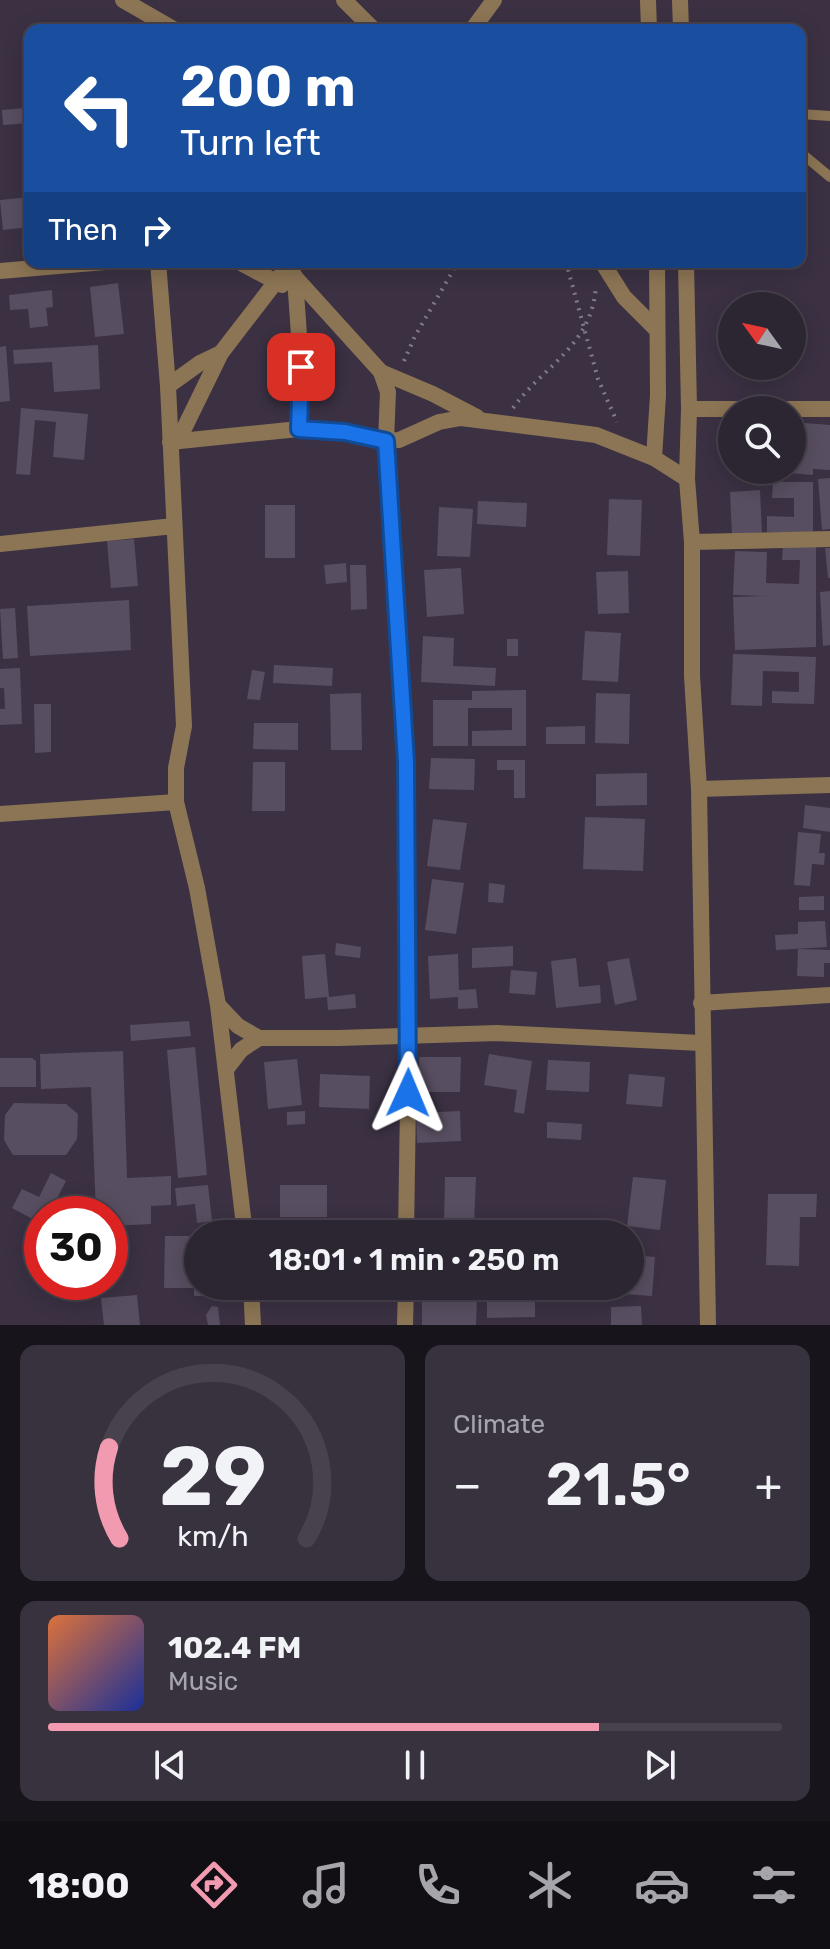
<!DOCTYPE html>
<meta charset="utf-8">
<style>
body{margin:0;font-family:Rubik,sans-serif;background:#38313e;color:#f1f3f6;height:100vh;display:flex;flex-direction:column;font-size:30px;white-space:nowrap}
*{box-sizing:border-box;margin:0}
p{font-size:26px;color:#a6a5ac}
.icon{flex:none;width:44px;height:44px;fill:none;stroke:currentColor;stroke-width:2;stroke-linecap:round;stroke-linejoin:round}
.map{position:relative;height:1325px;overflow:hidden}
.drawer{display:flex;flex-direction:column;gap:20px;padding:20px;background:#18141c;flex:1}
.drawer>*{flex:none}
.guide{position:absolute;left:24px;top:24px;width:782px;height:244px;border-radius:16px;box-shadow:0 4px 20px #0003,0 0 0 2px #48424d;background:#1a4fa0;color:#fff;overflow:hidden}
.needle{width:52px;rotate:303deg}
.tools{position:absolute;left:718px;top:292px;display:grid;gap:16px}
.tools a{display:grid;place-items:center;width:88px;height:88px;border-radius:50%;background:#2c2532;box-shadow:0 4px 20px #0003,0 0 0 2px #48424d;font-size:40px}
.speed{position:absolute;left:24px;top:1196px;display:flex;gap:16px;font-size:40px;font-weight:700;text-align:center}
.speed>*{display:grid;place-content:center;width:104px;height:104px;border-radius:50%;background:#2c2532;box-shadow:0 4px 20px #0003,0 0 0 2px #48424d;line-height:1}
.speed .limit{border:12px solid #d22;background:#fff;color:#111}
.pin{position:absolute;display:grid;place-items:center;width:68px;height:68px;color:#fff;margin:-34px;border-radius:16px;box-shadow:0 4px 12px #0006}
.me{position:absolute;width:88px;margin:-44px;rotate:1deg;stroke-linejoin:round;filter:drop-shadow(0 0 6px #0008)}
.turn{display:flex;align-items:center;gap:28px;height:168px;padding:0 24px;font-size:36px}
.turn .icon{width:104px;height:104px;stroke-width:2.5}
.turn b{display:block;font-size:56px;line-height:68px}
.then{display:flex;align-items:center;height:76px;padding:0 24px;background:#0003;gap:16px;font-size:30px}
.big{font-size:60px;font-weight:600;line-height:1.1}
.drawer .widget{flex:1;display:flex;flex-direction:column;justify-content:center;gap:12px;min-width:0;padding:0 28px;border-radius:16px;background:#38313e}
.drawer .dial{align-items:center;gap:0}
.dial svg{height:208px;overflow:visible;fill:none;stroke:#48424d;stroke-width:7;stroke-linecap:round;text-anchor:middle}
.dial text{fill:#f1f3f6;stroke:none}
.song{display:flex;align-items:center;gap:24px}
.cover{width:96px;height:96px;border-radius:12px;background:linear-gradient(135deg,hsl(20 70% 55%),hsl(230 70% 35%))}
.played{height:8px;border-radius:4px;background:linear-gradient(90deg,#f29aaf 75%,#48424d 75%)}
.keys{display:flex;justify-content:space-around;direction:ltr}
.heat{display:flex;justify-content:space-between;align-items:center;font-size:44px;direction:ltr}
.drawer .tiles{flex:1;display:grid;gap:20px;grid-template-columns:1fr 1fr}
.widget:last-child{grid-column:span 2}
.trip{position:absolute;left:184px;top:1220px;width:460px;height:80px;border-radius:40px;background:#2c2532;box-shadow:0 4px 20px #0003,0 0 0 2px #48424d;font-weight:600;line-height:80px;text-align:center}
.tab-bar{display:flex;height:128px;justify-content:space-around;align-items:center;background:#120f14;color:#a6a5ac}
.tab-bar .icon{width:56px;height:56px}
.tab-bar .active{color:#f29aaf}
.tab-bar b{font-size:36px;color:#f1f3f6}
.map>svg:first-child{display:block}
.building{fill:#584e61}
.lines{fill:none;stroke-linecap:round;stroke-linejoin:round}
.path{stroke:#837b8a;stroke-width:4;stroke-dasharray:2 6;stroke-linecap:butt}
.service{stroke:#8c7554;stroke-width:10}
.minor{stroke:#8c7554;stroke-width:16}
.route-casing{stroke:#114b97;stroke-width:20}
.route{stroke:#1a73e8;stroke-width:14}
</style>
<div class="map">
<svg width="830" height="1325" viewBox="0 0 830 1325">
<rect width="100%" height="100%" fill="#3b3143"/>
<!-- building -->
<g class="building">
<path d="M23,71H30V123L3,125L2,110L26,108Z"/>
<path d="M30,197V227L3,230L0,200Z"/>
<path d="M118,283L124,334L95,337L90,287Z"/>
<path d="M52,290L53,307L46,308L48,326L30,328L28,309L10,310L9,295Z"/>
<path d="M98,345L100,389L54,392L52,362L14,364L13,350Z"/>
<path d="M6,346L10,401L0,402V347Z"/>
<path d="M21,408L88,414L84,460L53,457L56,422L35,420L30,475L16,474Z"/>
<path d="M792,422L830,425V470L813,469V475L776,472V470H792V460H796L797,440H792Z"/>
<path d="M830,478V529L822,530L818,479Z"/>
<path d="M773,482H813V532H767V516L794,517V498H772Z"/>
<path d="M760,490L762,534L732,536L730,492Z"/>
<path d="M609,499L642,500L640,556L607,555Z"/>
<path d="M478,501L527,503L526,527L477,524Z"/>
<rect x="265" y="505" width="30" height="53"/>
<path d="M439,507L473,509L470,557L437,556Z"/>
<path d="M134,539L138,586L111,588L107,541Z"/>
<path d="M783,545H816V647L735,650L733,597L768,596L733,595L735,551L767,552L766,583L799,584L800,560H782Z"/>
<path d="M825,548H830V578H828Z"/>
<path d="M346,563L347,582L326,584L324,565Z"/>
<path d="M350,565H366L367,609L351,610Z"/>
<path d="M461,568L464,614L427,617L424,570Z"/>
<path d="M628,571L629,613L598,614L596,572Z"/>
<path d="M830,591V645L823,646L820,592Z"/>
<path d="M129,600L131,650L30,656L27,606Z"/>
<path d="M15,608L18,658L3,659L0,609Z"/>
<path d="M585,631L621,633L618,682L582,680Z"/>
<path d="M423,636L454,638L453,666L496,668L495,686L421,682Z"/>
<rect x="507" y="639" width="11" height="17"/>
<path d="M733,654L816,657L814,704L772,703V691L799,692V672L763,671L762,706L731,705Z"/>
<path d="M274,665L333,668L332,686L273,683Z"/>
<path d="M20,668L22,724L0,725V709H5L4,688H0V669Z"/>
<path d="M252,670L265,672L260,700L247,699Z"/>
<path d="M526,690V746H472V731L512,730V708H468V746H433V700H472V691Z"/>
<path d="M361,693L362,750H331L330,694Z"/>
<path d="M596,693L630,694L629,744L595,743Z"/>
<path d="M34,704H51V752L35,753Z"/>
<path d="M254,723H298V750L253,749Z"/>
<path d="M585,726V744H546V727Z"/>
<path d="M431,758L475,759L474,790L429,789Z"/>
<path d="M497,760H525V798H514V770H497Z"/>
<path d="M253,762H285V811H252Z"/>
<path d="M647,773V805L596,806V774Z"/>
<path d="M805,805L830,808V832L803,828Z"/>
<path d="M585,817L645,819L643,871L583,869Z"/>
<path d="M433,819L467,823L460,870L427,866Z"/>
<path d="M798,832L821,834L819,853H825L824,865L812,864L810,886L794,885Z"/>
<path d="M432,879L464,883L456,934L425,930Z"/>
<path d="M489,883L505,885L503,903L488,902Z"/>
<path d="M824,896V910H799V897Z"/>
<path d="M825,921L827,947L776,950L775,935L798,934V922Z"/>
<path d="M336,943L361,947L360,958L335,955Z"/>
<path d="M513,946V966L472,968V948Z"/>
<path d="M798,949L830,950V963H824V977L797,976Z"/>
<path d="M325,954L329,997L355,994L356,1008L328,1010L327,997L305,999L302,956Z"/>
<path d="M458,954L459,990L476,989L478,1008L458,1009V997L430,999L428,956Z"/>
<path d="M576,958L579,987L600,985L601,1003L556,1008L551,961Z"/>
<path d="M629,958L637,1000L615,1005L607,962Z"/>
<path d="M511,970L537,972L535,995L509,993Z"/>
<path d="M189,1021L191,1036L131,1041L130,1025Z"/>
<path d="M195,1047L207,1175L178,1178L167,1050Z"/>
<path d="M123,1051L127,1178L171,1176V1205L151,1206V1224L110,1226V1214H96L91,1087L41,1089L40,1054Z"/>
<path d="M489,1054L532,1061L524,1114L514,1112L517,1090L484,1085Z"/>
<path d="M419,1057H461L460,1092H419Z"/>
<path d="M0,1058H32L36,1061V1087H0Z"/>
<path d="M297,1059L302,1105L268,1109L264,1062Z"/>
<path d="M548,1060L590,1062L589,1092L546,1090Z"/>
<path d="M320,1074L370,1076L369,1109L319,1107Z"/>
<path d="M629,1074L665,1077L662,1107L626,1104Z"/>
<path d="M14,1103L66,1104L78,1114L77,1139L66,1155H13L4,1140L5,1115Z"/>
<path d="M305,1111V1124L287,1125V1112Z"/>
<path d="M460,1111L461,1141L417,1143L416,1113Z"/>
<path d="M547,1122L582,1124L581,1140L547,1138Z"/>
<path d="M51,1173L66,1181L49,1214H42V1224L12,1208L22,1189L39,1197Z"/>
<path d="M445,1177H476L474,1225L444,1224Z"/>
<path d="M633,1177L666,1180L660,1230L627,1226Z"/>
<path d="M208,1185L212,1221L197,1223L195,1204L177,1206L175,1188Z"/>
<rect x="280" y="1185" width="47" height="32"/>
<path d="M768,1194H817L816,1217H800L799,1266L766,1265Z"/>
<path d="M165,1236H198V1286H214V1296H194V1288H164Z"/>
<path d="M630,1255L655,1257L652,1296L567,1290V1286H630Z"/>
<path d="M443,1286H490V1292L443,1290Z"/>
<path d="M137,1295L140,1325H104L101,1298Z"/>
<path d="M422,1298L477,1300L476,1325H422Z"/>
<path d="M487,1301H535V1317L487,1318Z"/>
<path d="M212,1306L218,1307L220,1325H208L206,1315Z"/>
<path d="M641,1306L642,1325H611V1307Z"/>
</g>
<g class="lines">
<!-- path -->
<g class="path">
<path d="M566,262L598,379L617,422"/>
<path d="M404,361L415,336L458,262"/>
<path d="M513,408C543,366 592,346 596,286"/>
</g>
<!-- service -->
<g class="service">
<path d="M800,114L830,116"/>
<path d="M800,152L830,177"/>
</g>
<!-- minor -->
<g class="minor">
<path d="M123,0L175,30"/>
<path d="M344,0L374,30"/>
<path d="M648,0L649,30"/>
<path d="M680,0L681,30"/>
<path d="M472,30L494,0"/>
<path d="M158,262L168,386L184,726L176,768V802L197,888L218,1005L245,1234"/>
<path d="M239,262L282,285"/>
<path d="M287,262L295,277L381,372L388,392L386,441L406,762L409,1036L406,1234"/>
<path d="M602,262L624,297L657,330"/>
<path d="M686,262L689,409L687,479L692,542V676L699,789L708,1325"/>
<path d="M0,271L105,262"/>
<path d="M295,277C298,327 304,378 299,429"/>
<path d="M381,372L433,394L477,417"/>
<path d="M168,386L200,363L221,353"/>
<path d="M689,409H830"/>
<path d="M178,441L221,353L291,262"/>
<path d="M170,442L299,429L345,432L386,441L399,440L439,422L461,418L596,435L654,458L687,479"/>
<path d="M654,458L658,395L657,262"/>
<path d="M692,542L830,539"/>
<path d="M0,544L174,526"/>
<path d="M699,789L830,785"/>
<path d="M0,814L176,802"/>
<path d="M701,1003L830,995"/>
<path d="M219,1006L238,1026L259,1038H339L497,1033L701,1043"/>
<path d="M227,1068L241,1050L259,1038"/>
<path d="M251,1286L253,1325"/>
<path d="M405,1325L406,1286"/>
</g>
</g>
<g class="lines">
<!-- route casing -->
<g class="route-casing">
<path id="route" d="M301,367L299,429L345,432L386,441L406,762L408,1093"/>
</g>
<!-- route -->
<use href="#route" class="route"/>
</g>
</svg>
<div class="tools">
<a><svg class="needle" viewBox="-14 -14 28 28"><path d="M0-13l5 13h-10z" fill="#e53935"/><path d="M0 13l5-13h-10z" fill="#a6a5ac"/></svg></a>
<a><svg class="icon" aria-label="search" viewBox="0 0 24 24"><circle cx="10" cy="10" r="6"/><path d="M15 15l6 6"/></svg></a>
</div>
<div class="speed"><div class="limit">30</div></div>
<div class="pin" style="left:301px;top:367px;background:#d93025"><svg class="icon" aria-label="arrive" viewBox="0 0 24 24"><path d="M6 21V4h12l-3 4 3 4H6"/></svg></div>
<svg class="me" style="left:408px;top:1093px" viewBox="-20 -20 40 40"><path d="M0-17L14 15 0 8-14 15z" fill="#1a73e8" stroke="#fff" stroke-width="4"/></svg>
<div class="trip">18:01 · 1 min · 250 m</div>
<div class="guide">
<div class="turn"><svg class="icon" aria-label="left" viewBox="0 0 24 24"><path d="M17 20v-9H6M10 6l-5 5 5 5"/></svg><div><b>200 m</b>Turn left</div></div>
<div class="then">Then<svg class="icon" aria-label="right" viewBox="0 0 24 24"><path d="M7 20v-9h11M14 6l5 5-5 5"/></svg></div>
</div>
</div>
<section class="drawer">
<div class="tiles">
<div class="widget dial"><svg viewBox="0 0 100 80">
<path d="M14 69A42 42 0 1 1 86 69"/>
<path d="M14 69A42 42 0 0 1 10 34" stroke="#f29aaf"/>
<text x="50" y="56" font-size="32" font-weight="700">29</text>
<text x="50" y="72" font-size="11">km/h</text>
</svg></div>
<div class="widget"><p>Climate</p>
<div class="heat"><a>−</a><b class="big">21.5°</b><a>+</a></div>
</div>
<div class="widget">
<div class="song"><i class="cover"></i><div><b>102.4 FM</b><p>Music</p></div></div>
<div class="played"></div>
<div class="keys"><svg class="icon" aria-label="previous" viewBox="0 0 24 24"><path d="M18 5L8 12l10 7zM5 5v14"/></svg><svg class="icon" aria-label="pause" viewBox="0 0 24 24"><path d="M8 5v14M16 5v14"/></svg><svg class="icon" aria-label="next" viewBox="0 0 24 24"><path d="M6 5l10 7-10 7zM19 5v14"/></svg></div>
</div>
</div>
</section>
<nav class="tab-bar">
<b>18:00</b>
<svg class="icon active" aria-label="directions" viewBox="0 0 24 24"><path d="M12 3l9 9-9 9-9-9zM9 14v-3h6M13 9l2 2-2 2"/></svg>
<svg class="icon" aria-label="music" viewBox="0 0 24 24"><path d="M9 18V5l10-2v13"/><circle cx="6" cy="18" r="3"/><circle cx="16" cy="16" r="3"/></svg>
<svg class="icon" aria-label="phone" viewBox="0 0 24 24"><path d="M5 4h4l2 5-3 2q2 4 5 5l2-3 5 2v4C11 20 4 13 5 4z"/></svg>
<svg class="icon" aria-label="climate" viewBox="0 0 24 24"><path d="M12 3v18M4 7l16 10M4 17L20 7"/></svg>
<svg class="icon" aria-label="car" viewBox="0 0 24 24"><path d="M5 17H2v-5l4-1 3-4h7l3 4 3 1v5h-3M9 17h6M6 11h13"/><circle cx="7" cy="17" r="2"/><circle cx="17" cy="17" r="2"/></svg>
<svg class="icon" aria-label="filters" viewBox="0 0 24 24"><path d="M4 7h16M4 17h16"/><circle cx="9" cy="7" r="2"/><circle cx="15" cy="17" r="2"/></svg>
</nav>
